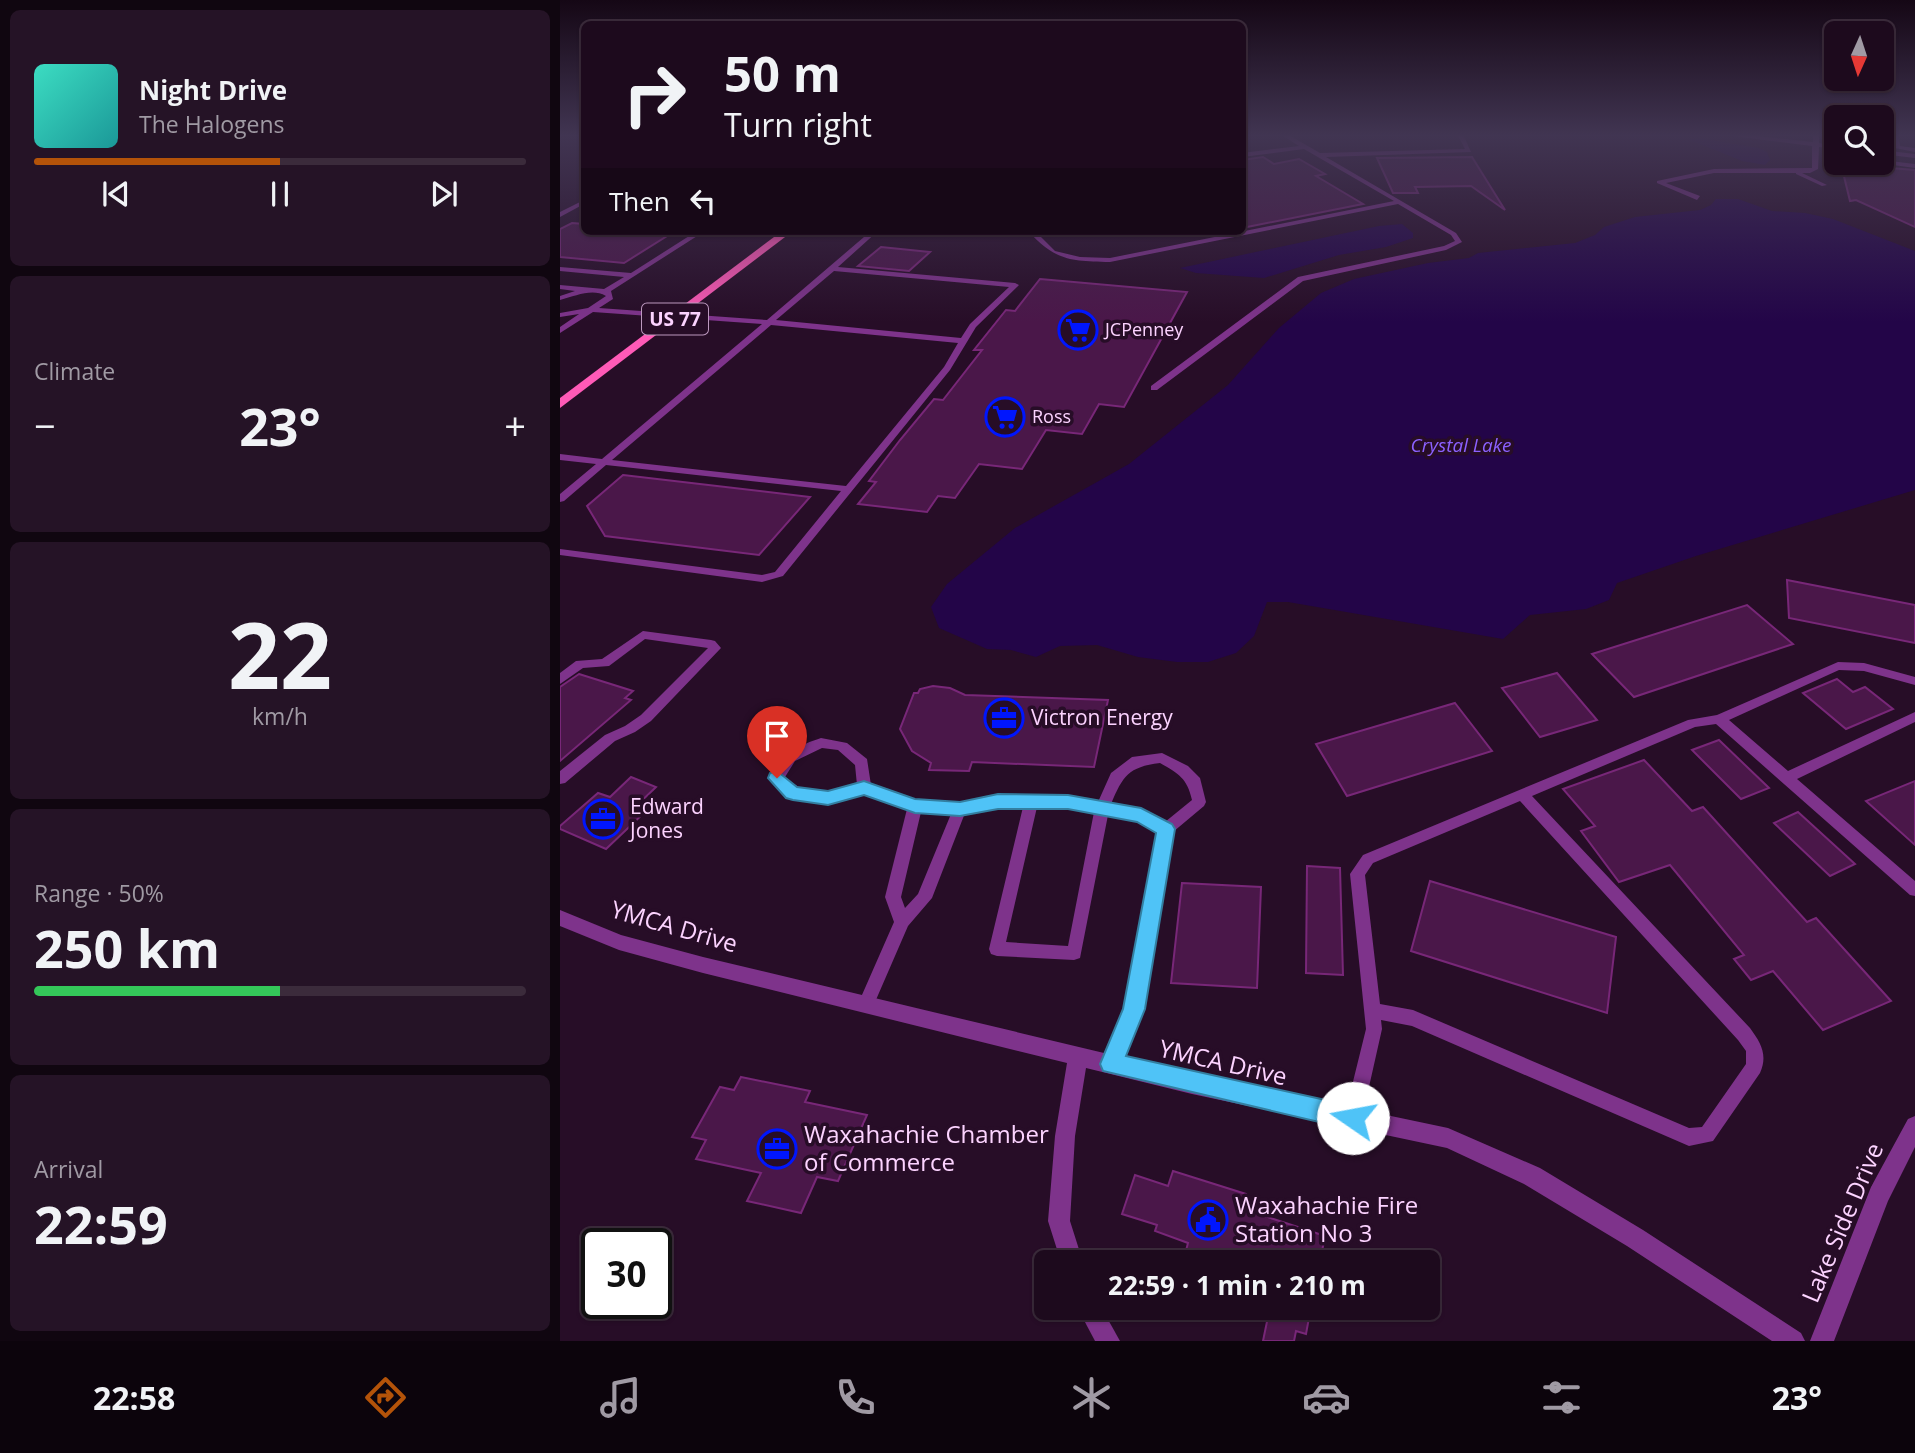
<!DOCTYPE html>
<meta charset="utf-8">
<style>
body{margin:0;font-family:"Open Sans",sans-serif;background:#251326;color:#f1f3f6;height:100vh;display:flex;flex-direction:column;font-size:26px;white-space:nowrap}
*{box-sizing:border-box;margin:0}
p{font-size:23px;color:#a09aa4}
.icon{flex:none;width:38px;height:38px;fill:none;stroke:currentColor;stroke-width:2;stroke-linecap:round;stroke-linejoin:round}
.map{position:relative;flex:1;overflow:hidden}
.panel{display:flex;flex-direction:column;gap:10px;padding:10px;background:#100610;width:560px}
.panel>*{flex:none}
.guide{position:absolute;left:21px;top:21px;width:665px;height:214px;border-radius:10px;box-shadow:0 2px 5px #0004,0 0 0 2px #3b2b3b;background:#1d0a1d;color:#f1f3f6;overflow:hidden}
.needle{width:46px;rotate:183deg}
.fabs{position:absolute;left:1264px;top:21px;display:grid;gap:14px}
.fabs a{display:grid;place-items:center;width:70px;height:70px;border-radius:10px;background:#1d0a1d;box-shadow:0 2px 5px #0004,0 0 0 2px #3b2b3b;font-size:35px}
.speed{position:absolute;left:21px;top:1228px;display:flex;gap:14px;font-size:35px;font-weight:700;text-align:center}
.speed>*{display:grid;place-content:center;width:91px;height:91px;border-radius:50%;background:#1d0a1d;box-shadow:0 2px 5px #0004,0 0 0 2px #3b2b3b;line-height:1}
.speed .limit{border:4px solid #111;border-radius:10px;background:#fff;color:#111}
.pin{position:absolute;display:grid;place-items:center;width:60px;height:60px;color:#fff;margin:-72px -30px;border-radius:50% 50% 50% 0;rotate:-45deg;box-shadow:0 0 7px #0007}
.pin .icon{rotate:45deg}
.me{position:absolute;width:77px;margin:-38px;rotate:282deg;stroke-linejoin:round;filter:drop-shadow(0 0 5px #0008)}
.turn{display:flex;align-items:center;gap:24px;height:147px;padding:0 28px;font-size:32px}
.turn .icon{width:91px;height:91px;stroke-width:2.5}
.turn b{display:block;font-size:49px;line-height:60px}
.then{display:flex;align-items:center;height:66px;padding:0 28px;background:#0003;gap:14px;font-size:26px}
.big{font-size:52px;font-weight:700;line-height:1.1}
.panel .tile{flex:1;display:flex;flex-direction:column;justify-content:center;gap:10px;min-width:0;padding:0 24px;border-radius:10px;background:#251326}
.panel .dial{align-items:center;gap:0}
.dial b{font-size:91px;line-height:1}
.song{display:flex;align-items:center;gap:21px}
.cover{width:84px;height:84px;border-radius:10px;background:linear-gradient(135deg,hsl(170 70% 55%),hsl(180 70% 35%))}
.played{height:7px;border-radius:4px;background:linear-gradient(90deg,#b45309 50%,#3b2b3b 50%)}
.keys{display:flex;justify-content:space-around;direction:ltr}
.heat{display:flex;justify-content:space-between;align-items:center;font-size:38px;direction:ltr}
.charge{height:10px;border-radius:5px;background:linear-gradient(90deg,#34c759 50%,#3b2b3b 0)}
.trip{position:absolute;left:474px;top:1250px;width:406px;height:70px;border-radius:10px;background:#1d0a1d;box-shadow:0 2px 5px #0004,0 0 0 2px #3b2b3b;font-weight:700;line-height:70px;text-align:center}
.tab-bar{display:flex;height:112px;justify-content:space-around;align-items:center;background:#0c040c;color:#a09aa4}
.tab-bar .icon{width:49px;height:49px}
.tab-bar .on{color:#b45309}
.tab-bar b{font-size:32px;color:#f1f3f6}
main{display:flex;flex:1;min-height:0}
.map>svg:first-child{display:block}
.water{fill:#230548}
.building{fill:#4a1749;stroke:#782778;stroke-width:2}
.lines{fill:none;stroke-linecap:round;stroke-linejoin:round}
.service{fill:#7e338b;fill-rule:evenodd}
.minor{fill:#7e338b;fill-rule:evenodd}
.primary{fill:#ff5ab7;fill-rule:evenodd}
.route{fill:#4fc3f7;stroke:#337fa1;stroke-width:2}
.labels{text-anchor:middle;stroke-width:7;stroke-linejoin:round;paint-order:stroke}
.far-poi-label{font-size:18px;fill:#fcd3ff;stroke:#270d27;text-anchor:start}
.shield{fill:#270d27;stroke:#bc98be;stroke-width:2}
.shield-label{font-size:19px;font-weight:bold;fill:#fcd3ff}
.far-water-label{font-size:19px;font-style:italic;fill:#8c61ff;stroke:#270d27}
.poi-label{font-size:21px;fill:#fcd3ff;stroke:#270d27;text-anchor:start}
.near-street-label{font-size:24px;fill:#fcd3ff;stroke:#270d27}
.near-poi-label{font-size:24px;fill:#fcd3ff;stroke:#270d27;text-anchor:start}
</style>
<main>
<section class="panel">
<div class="tile">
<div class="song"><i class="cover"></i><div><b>Night Drive</b><p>The Halogens</p></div></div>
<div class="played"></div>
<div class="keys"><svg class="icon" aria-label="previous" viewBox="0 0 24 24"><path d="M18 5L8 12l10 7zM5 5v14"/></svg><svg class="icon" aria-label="pause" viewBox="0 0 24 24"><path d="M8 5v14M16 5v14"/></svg><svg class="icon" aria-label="next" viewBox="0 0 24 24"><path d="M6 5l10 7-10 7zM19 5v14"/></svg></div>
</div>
<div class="tile"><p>Climate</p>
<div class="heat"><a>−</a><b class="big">23°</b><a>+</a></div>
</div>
<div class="tile dial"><b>22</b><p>km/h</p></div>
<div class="tile"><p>Range · 50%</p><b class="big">250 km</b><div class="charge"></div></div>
<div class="tile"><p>Arrival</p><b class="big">22:59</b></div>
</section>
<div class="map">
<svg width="1355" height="1341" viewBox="0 0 1355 1341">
<rect width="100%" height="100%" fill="#270d27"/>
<!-- water -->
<g class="water">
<path d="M1139,138L1199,148L1207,152L1210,160L1205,165L1182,161L1128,139Z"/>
<path d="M1156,199H1178L1212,211L1245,213L1273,219L1355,251V490L1136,556L1057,583L1049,600L1026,609L970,615L943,639L728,602H707L694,636L676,653L648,662H617L578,657L537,645L500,646L476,657L451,650L427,649L379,628L371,607L387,584L455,528L569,464L668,385L719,328L761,293L794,279L868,263L909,258L918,253L1015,243L1035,235L1044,227L1075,217L1140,210L1151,205Z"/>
<path d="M842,224L853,233V238L826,247L779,255L704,278L636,273L620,268L819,226Z"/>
</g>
<!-- building -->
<g class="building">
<path d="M703,157L714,164L739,159L765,174L756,176L803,204L682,228V160Z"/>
<path d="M912,157L945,210L911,186L855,187L858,193H833L817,158Z"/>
<path d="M1281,164L1355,170V227L1296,200L1290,201Z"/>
<path d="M12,223L24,224V231H115L64,263L0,257V229Z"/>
<path d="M321,247L370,252L349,271L298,266Z"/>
<path d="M480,279L627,292L564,407L539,404L522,434L486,430L462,469L419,464L395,498L378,496L367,512L298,504L316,482L309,481L340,440L374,399L383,400L422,350H414L446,310L455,311Z"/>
<path d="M63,475L250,497L199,555L45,536L27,506Z"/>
<path d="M1227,580L1355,605V643L1229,618Z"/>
<path d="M1187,605L1233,644L1074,697L1032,654Z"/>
<path d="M997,673L1037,720L980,737L942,688Z"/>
<path d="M19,674L73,691L65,698L71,700L0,761V687Z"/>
<path d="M1277,679L1293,692L1305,687L1333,709L1286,729L1243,693Z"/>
<path d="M373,686L390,688L405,695L548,700L534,767L412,762L409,771L369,770L371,763L352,751L340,729L354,693H358L360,689Z"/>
<path d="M895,703L932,751L787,796L756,744Z"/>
<path d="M1159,740L1209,788L1181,799L1132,750Z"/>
<path d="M1084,760L1132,811L1143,807L1247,922L1256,918L1331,1001L1263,1030L1213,971L1191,980L1174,959L1184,955L1110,865L1059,882L1021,831L1035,826L1003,789Z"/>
<path d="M71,777L96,787L74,808L85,812L46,849L0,829V826L38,793L50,797Z"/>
<path d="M1355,781V845L1306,801Z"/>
<path d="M1238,812L1295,864L1270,876L1214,823Z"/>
<path d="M747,866L780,868L783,975L746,973Z"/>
<path d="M870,881L1056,937L1047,1013L851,951Z"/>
<path d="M622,883L701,887L697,988L611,983Z"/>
<path d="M181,1077L250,1091L245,1102L307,1115L278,1181L257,1177L241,1213L187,1201L201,1173L136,1159L146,1140L132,1137L160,1087L174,1090Z"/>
<path d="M613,1171L686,1194L683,1209L765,1236L760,1262H623L628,1243L595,1231L597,1225L562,1214L575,1175L608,1186Z"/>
<path d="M710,1307H751L746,1334L736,1331L734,1341H703Z"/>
</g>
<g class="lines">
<!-- service -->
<g class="service">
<path d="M0,134H6L0,137Z"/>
<path d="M720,134H727L760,153L905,149L897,134H903L911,152L766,157L896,233L902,242L886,250L743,281L597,390H591V386L738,277L884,246L895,241L891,235L838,204L550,262C510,261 496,261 468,231H475L495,251L520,257L550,258L834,201L744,149L682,157V153L739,146Z"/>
<path d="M1332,134H1338L1340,146L1355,148V152L1335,148Z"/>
<path d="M1236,172H1240L1267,185L1262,186L1236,174Z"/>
<path d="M24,200V204L0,217V212Z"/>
<path d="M137,231H145L51,291L53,299L39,308L207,320L311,231H318L278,267L455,283L459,285L416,327L390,370L223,576L202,582L0,555V549L202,575L215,572L281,491L46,465L4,501L0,502V494L36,464L0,460V454L42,459L202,324L33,312L0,333V327L19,314L0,317V313L28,308L46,296C32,288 16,296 0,300V296L15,291L0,289V285L44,289L64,277L0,271V267L71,273ZM274,271L449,287L410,324L401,338L216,320ZM211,325L398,343L384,367L286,486L52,460Z"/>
<path d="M83,631L151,640L155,641L161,648L91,721L75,732L55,741L5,783L0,784V771L45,735L65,726L81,715L148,648L85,639L49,666L23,668L0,684V673L16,661L42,659Z"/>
<path d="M1278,662L1304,663L1355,677V685L1304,671L1279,670L1169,720L1228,771L1355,712V722L1237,779L1355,881V896L1350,895L1156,724L1135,727L972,796L1190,1028C1201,1043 1208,1055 1200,1073L1153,1141L1129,1146L852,1026L821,1020L822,1029L802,1118L799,1124L793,1127L787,1124L784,1118L806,1029L790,874L803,855L1128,720L1157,715ZM960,801L1178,1040L1186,1051V1064L1142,1127L1129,1128L853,1010L820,1004L805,875L813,863Z"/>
<path d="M261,738L287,743L307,759L311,785L355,801L400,803L438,796H471L508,797L538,802L551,773L572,757L602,753L628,766L640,778L646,802L644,806L613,832L582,1009L557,1070L551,1072L545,1070L542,1064L566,1009L598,832L578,820L548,815L520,958L514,960L437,956L431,954L429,949L463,807L438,806L405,813L372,898L348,926L312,1009L306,1012L300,1009L298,1004L334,922L325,897L347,809L304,793L268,803L232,798L227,797L210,778C225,752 232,748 261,738ZM262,748L278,750L295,765L297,785C270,792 246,798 225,777L235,761ZM600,763C619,774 627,778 632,800L605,822L581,809L551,804C563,776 568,767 600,763ZM477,807H508L534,812L508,946L446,942ZM361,812L391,814L358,894L345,908L341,897Z"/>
</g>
<!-- minor -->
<g class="minor">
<path d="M1157,134H1178L1253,142V134H1259V143L1276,145V149L1259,147L1258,169L1250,173H1154L1106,183L1140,196L1137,200L1097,183V181L1154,169L1252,168V146Z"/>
<path d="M1321,150L1355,154V158L1321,154Z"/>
<path d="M1321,160L1355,164V168L1319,163Z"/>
<path d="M0,910L61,935L143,957L632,1074L888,1128L980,1168L1083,1230L1241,1333L1245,1341H1212L1067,1246L964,1184L887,1148L632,1094L526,1068L515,1136L510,1221L523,1262H501L488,1221L495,1136L507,1063L143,973L59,950L0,926Z"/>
<path d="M1355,1116V1147L1328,1201L1274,1341H1250L1311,1187L1348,1119Z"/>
<path d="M517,1307H541L560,1341H535Z"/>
</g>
<!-- primary -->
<path class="primary" d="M222,231H233L0,408V398Z"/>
</g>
<!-- sky -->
<linearGradient id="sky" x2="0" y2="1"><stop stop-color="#150715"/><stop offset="0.42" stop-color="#413552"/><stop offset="1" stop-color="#413552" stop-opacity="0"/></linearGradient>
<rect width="1355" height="322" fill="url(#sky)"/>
<!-- route -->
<path class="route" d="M217,771L237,787L268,791L304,781L355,799L400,802L438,794L508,795L581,808L612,824L615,829L585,1009L566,1056L793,1106L802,1110L805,1118L802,1126L793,1130L543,1071L540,1064L563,1009L596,833L577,822L508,809H438L400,816L355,813L304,795L268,805L233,800L226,798L208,778L210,773Z"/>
<!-- icons -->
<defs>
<g id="supermarket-ring" transform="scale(2.0125)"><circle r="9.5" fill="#270d27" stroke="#0016fe" stroke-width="1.5"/><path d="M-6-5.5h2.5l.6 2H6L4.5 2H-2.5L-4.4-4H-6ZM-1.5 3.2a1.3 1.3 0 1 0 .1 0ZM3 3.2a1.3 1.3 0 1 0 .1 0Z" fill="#0016fe"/></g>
<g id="office-ring" transform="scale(2.0125)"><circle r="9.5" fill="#270d27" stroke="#0016fe" stroke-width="1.5"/><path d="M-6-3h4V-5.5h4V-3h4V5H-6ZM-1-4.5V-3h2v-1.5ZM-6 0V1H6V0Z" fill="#0016fe"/></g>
<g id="civic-ring" transform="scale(2.0125)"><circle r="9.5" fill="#270d27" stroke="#0016fe" stroke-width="1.5"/><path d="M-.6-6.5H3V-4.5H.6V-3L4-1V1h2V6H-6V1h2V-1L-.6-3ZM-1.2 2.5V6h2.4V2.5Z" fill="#0016fe"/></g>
</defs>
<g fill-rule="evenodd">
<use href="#supermarket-ring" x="518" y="330"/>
<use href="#supermarket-ring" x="445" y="417"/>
<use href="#office-ring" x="444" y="718"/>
<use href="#office-ring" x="43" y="819"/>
<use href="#office-ring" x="217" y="1149"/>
<use href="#civic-ring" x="648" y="1220"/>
</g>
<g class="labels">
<!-- far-poi labels -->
<g class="far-poi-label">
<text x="545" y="336">JCPenney</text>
<text x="472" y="423">Ross</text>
</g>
<!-- shield labels -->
<rect class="shield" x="82" y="303.5" width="66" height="31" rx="5"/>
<g class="shield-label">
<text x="115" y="326">US 77</text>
</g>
<!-- far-water labels -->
<g class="far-water-label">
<text x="901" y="452">Crystal Lake</text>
</g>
<!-- poi labels -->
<g class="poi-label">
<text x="471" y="725">Victron Energy</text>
<text x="70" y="814">Edward<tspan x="70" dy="24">Jones</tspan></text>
</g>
<!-- near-street labels -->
<g class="near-street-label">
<text transform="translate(114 927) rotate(16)" y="8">YMCA Drive</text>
<text transform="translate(663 1063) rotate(13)" y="8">YMCA Drive</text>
<text transform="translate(1283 1223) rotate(-67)" y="8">Lake Side Drive</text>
</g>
<!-- near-poi labels -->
<g class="near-poi-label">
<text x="244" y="1143">Waxahachie Chamber<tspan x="244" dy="28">of Commerce</tspan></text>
<text x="675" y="1214">Waxahachie Fire<tspan x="675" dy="28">Station No 3</tspan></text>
</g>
</g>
</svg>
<div class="fabs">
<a><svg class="needle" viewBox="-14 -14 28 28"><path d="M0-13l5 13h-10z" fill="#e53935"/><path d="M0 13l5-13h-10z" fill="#a09aa4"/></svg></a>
<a><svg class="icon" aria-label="search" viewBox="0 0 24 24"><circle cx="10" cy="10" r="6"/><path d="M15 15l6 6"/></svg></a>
</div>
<div class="speed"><div class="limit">30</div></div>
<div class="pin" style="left:217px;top:778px;background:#d93025"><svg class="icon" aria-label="arrive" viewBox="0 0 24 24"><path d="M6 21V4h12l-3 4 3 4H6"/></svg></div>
<svg class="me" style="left:793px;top:1118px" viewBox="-20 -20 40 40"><circle r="19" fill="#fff"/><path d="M0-13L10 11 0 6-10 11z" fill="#4fc3f7"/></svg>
<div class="trip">22:59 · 1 min · 210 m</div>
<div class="guide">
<div class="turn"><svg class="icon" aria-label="right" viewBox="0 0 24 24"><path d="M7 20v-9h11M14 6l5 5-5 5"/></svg><div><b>50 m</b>Turn right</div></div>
<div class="then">Then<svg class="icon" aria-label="left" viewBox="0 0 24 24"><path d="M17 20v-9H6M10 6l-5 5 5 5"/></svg></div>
</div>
</div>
</main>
<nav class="tab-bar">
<b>22:58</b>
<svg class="icon on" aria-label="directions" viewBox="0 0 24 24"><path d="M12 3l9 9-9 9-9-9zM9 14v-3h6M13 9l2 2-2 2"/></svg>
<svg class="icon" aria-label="music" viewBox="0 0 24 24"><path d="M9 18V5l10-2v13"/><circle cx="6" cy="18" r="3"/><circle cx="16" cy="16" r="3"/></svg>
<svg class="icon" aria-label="phone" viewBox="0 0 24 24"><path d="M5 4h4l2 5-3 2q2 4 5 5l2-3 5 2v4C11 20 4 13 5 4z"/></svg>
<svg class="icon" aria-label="climate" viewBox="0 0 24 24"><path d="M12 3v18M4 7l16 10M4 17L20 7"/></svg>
<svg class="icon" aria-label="car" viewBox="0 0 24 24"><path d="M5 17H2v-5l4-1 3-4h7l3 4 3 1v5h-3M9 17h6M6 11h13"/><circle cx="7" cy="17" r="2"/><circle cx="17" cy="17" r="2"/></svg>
<svg class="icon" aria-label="filters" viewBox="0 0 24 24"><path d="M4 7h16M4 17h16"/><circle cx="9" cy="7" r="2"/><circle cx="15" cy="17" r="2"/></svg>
<b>23°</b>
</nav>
